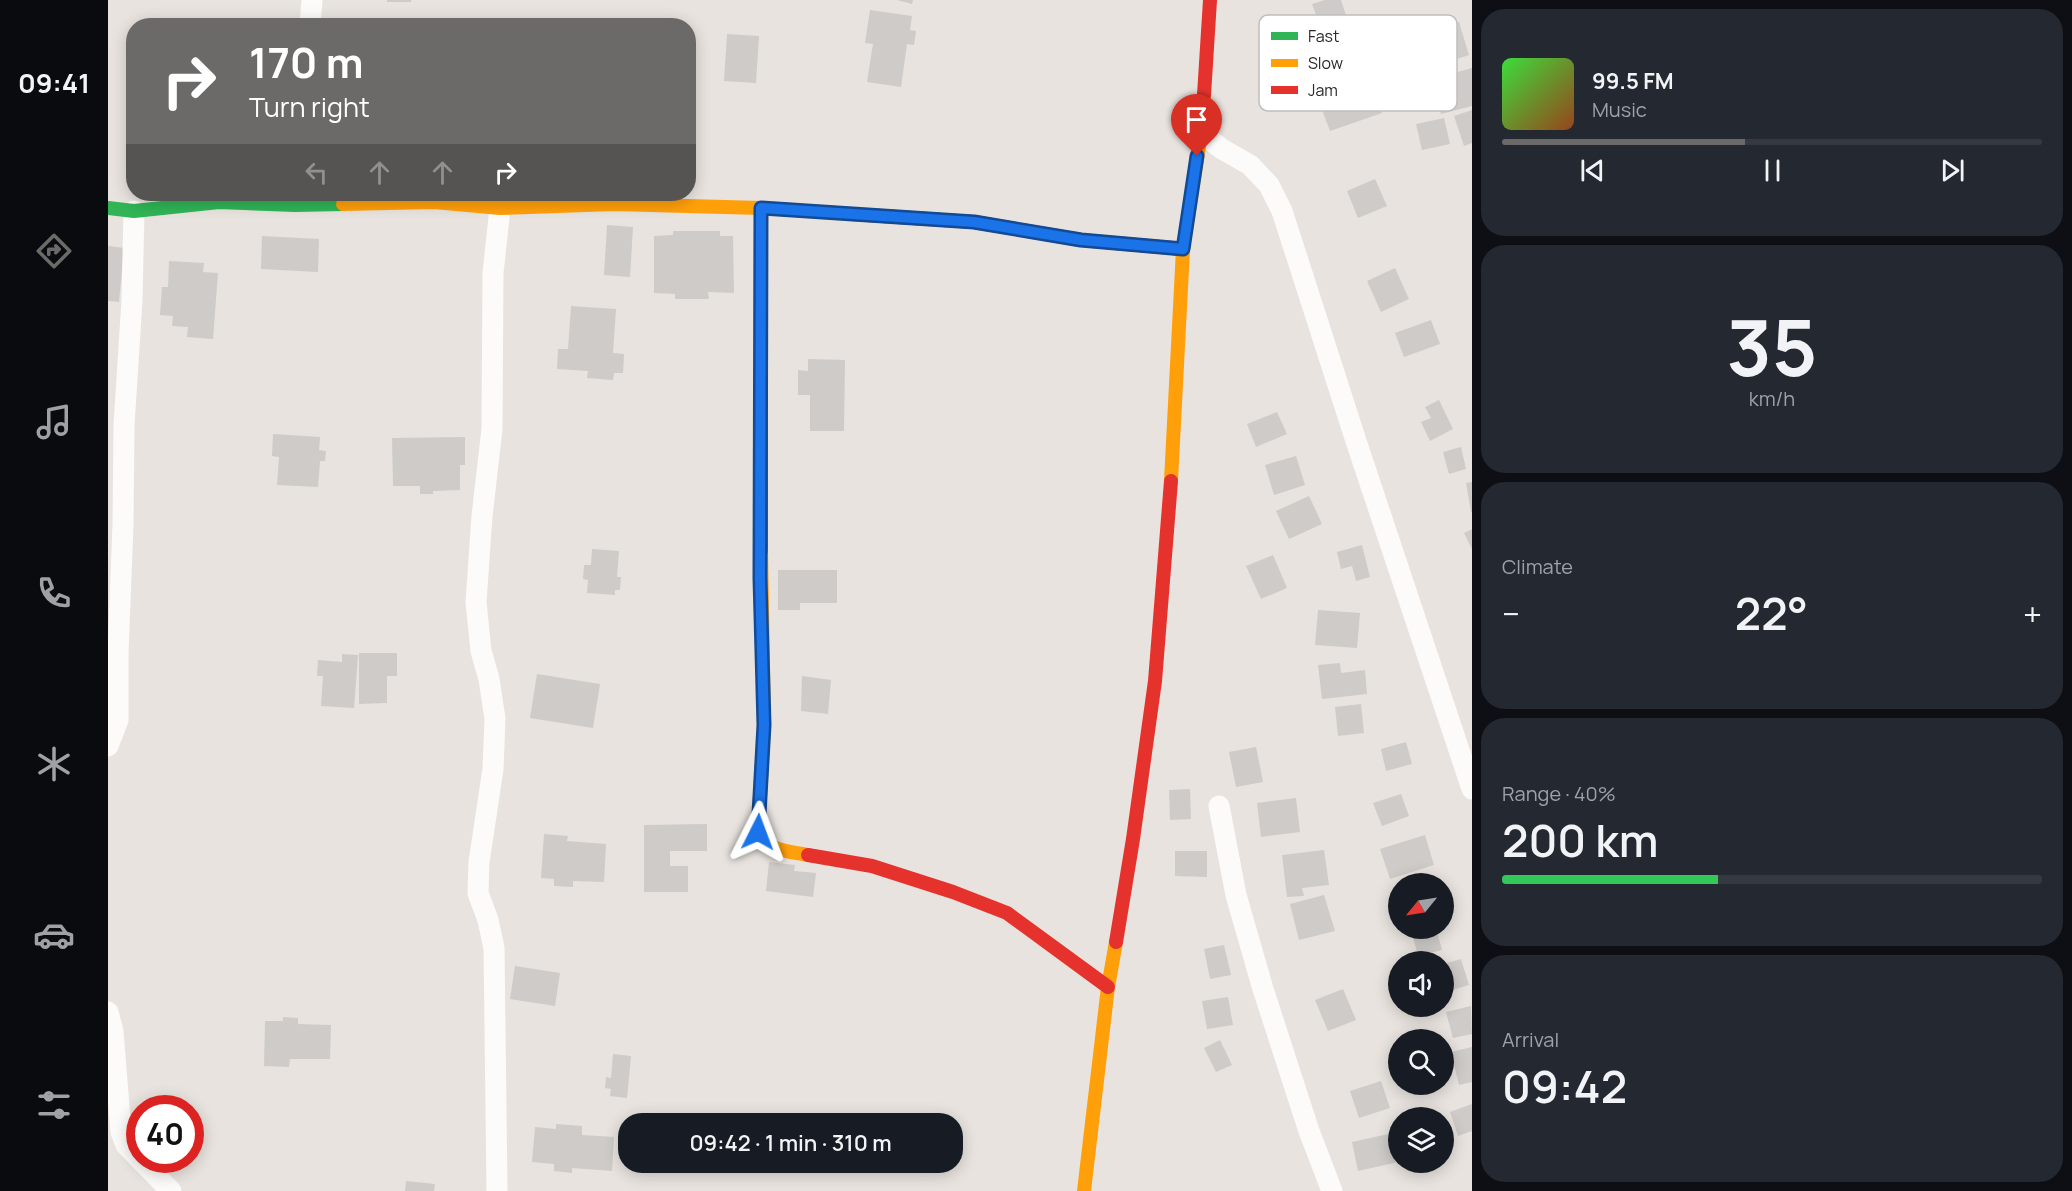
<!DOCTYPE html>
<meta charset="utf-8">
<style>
body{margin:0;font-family:Manrope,sans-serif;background:#242831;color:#f1f3f6;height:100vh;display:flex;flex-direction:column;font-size:22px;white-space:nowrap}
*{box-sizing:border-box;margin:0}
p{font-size:20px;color:#9ea1a6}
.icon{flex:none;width:33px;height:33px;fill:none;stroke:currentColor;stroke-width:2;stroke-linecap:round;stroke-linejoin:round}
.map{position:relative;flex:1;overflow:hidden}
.drawer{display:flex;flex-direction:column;gap:9px;padding:9px;background:#0d0f14;width:600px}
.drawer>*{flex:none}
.guide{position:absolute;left:18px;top:18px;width:570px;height:183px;border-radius:24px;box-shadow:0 3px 15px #0003;background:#6c6a68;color:#fff;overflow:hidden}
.needle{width:39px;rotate:240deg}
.fabs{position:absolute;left:1280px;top:873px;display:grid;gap:12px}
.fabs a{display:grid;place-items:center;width:66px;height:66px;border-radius:50%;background:#171b24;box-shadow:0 3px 15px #0003;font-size:30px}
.speed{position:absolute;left:18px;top:1095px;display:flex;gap:12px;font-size:30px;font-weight:700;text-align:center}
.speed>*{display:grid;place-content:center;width:78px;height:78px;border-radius:50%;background:#171b24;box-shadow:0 3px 15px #0003;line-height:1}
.speed .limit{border:9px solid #d22;background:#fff;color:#111}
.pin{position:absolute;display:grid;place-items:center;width:51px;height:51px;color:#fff;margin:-62px -26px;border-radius:50% 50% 50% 0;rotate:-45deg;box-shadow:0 0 6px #0007}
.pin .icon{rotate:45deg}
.me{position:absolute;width:66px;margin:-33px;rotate:3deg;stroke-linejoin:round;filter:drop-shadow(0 0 4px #0008)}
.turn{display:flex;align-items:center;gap:21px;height:126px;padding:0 24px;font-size:27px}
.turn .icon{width:78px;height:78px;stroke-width:2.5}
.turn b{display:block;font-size:42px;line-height:51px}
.lanes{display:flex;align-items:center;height:57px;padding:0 24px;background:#0003;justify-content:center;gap:30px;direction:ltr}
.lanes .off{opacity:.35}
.big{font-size:45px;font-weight:600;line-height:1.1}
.drawer .tile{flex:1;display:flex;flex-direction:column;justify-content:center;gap:9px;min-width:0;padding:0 21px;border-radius:24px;background:#242831}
.drawer .dial{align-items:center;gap:0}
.dial b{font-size:78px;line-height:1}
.song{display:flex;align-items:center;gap:18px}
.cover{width:72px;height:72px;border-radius:9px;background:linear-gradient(135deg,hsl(120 70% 55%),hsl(20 70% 35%))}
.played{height:6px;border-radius:3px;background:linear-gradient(90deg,#6c6a68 45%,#363941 45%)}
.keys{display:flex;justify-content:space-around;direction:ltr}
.heat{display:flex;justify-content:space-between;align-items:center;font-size:33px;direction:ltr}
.charge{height:9px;border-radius:4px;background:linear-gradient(90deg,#34c759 40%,#363941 0)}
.trip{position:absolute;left:510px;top:1113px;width:345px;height:60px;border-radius:24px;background:#171b24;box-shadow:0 3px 15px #0003;font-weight:600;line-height:60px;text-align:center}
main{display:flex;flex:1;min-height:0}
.menu{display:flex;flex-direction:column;width:108px;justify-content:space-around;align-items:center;background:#090b0e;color:#9ea1a6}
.menu .icon{width:42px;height:42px}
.menu .active{color:#6c6a68}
.menu b{font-size:27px;color:#f1f3f6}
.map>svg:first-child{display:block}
.building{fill:#cecbc8}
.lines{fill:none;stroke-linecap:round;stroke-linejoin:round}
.street{stroke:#fcfbfa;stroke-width:21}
.fast{stroke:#30b455;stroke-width:14}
.slow{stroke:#ff9f0a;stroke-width:14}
.jam{stroke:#e5322d;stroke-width:14}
.route-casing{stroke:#114b97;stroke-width:15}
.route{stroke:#1a73e8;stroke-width:10}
.key{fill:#fff;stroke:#bfbfbf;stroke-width:1.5}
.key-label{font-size:16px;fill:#292929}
</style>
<main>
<nav class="menu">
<b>09:41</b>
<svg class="icon active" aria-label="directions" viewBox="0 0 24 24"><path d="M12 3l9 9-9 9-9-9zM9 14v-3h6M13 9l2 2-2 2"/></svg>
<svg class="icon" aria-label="music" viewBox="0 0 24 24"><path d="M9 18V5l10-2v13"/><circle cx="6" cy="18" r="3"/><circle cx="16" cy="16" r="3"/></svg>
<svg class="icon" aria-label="phone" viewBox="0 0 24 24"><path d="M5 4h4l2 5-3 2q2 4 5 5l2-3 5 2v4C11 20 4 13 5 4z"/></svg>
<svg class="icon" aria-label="climate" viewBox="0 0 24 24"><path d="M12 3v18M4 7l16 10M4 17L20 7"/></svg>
<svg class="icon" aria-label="car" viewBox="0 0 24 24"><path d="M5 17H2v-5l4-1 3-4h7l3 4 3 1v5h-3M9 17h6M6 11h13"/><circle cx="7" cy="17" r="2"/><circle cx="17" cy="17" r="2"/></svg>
<svg class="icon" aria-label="filters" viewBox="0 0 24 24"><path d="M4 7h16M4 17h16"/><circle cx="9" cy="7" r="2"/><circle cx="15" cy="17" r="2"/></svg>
</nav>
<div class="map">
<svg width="1364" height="1191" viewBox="0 0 1364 1191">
<rect width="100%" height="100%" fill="#e8e3de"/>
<!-- building -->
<g class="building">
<rect x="279" y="0" width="24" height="2"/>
<path d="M789,0H805L804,4Z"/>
<path d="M1217,0H1233L1243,31L1217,40L1204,4Z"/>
<path d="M762,10L804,16L802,30L808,31L806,45L799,44L793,87L759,82L765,44L757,43Z"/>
<path d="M1351,22L1361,55L1315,70L1304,36Z"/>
<path d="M619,34L651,36L648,83L616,81Z"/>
<path d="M1364,68V106L1333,114L1323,79Z"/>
<path d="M1264,83L1274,113L1222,131L1211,102Z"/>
<path d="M1364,110V143L1356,146L1346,116Z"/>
<path d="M1336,118L1342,144L1314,150L1308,124Z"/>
<path d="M1267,179L1279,206L1250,218L1239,191Z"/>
<path d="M499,225L525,227L522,277L496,275Z"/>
<path d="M565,231H612V236H625L626,293L600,292L601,299H567V294L546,293V236L565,235Z"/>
<path d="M154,236L211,239L210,272L153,269Z"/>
<path d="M0,246L16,248L11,302L0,301Z"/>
<path d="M61,261L96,263L95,272L110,273L105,339L79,337L80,327L64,326L65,316L52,315L54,287H60Z"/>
<path d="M1287,268L1301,299L1273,312L1259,281Z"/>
<path d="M463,306L508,309L505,353L516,354L515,373H506L505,380L479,378L480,371L449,369L450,349H460Z"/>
<path d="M1323,320L1332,344L1296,357L1287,333Z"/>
<path d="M700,359L737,360L736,431H702V395H690V370L700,371Z"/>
<path d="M1331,400L1345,429L1322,441L1313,422L1323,418L1317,407Z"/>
<path d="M1169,412L1179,434L1148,447L1139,424Z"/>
<path d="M165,434L212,437L211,450L218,451L217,461H212L210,487L169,485L171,457L164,456Z"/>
<path d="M357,437V465H352V490L325,491V494H312V486H285L284,438Z"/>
<path d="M1353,447L1358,469L1341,474L1335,452Z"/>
<path d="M1188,456L1197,485L1166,495L1157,465Z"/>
<path d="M1364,482V512H1363L1358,483Z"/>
<path d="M1201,496L1214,524L1181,539L1168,511Z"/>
<path d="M1364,529V549L1356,533Z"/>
<path d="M1254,545L1262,577L1248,581L1244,566L1233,569L1229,552Z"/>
<path d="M484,549L511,551L509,577H513L512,590H507V595L479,593L480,580L475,579L476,565H483Z"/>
<path d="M1165,555L1179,588L1153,599L1138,566Z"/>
<path d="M670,570H729V603H692V610H670Z"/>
<path d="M1210,610L1252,613L1249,648L1207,645Z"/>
<path d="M251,653H289V676H279V703L251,704Z"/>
<path d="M234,654L250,655L246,708L213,706L215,676H209L210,660L234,662Z"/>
<path d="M1232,663L1233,673L1257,670L1259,694L1214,699L1210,665Z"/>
<path d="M429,674L492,684L485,728L422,718Z"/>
<path d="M694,676L723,680L720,714L693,711Z"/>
<path d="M1253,704L1256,733L1230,736L1227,707Z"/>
<path d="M1298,742L1304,764L1278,771L1273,749Z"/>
<path d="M1148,747L1155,782L1128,787L1121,752Z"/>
<path d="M1082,789L1083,819L1062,820L1061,790Z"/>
<path d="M1293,794L1301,816L1274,826L1265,803Z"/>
<path d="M1188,798L1192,832L1153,837L1149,803Z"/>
<path d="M599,824V851H562V866H580V892H536V825Z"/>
<path d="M436,834L460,836L459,841L498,844L496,882L465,881V887L446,886V879L433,878Z"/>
<path d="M1317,835L1326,865L1282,879L1272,849Z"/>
<path d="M1216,850L1221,885L1194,888L1196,896L1179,897L1174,855Z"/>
<path d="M1067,851H1099V877L1067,876Z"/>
<path d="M661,862L687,865L686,871L708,873L705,897L658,891Z"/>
<path d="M1320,877L1321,884H1298V882Z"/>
<path d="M1216,895L1227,931L1191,940L1182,904Z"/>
<path d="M1307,928H1328L1334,950L1310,956L1303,930Z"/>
<path d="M1116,945L1123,975L1102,979L1096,949Z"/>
<path d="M1353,959L1361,985L1335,993V964Z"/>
<path d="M407,966L452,973L447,1006L402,999Z"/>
<path d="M1235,989L1248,1020L1220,1031L1207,1000Z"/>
<path d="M1120,997L1125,1025L1099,1029L1094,1001Z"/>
<path d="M1363,1006L1364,1034L1345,1038L1338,1012Z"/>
<path d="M175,1017L190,1018V1024L223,1025L222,1059H182L181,1067L156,1066L157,1021H175Z"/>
<path d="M1112,1040L1124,1065L1108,1072L1096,1048Z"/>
<path d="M1364,1047V1082L1351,1085L1343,1052Z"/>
<path d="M505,1054L523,1056L519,1098L502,1096L503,1089L497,1088L498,1077L503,1078Z"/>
<path d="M1273,1081L1282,1108L1251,1118L1242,1091Z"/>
<path d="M1364,1104V1131L1350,1136L1342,1112Z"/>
<path d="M448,1124L474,1126V1135L506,1137L504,1171L464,1168V1173L446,1171V1164L424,1162L427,1127L448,1129Z"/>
<path d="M1285,1133L1290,1162L1250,1171L1244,1142Z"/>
<path d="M298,1181L327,1184L326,1191H297Z"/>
</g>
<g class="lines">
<!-- street -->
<g class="street">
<path d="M202,26L204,0"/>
<path d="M1093,133L1114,149L1142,165L1161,185L1174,211L1249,444L1364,789"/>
<path d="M0,746L10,720V653L15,524L16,425L24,300L26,211"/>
<path d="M1111,806L1128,895L1155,989L1201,1131L1224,1191"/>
<path d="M0,1012L5,1031L13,1132L18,1145L63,1191"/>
<path d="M389,1191L386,948L380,920L370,893L371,862L385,769L387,719L381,679L373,651L368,602L374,516L384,429L385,273L392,208"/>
</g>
<!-- fast -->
<path class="fast" d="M0,208L26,211L111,202L187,205L235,204"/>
<!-- slow -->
<g class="slow">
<path d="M235,204L326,202L392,208L506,204L653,208L743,214"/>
<path d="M1063,481L1075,249L1093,133L1096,95"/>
<path d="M653,550L656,725L650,832C660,852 681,851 700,855"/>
<path d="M976,1191L1000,987L1008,942"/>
</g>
<!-- jam -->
<g class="jam">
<path d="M1096,95L1102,0"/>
<path d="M653,208V550"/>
<path d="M743,214L866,222L973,240L1075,249"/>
<path d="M700,855L764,866L845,892L899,913L1000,987"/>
<path d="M1008,942L1025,839L1047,681L1063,481"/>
</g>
</g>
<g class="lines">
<!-- route casing -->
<g class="route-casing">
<path id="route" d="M650,832L656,725L652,578L653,208L866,222L973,240L1075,249L1089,156"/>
</g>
<!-- route -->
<use href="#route" class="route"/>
</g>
<!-- legend -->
<rect x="1151" y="15" width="198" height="96" rx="9" class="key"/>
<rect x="1163" y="32" width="27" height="8" fill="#30b455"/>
<rect x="1163" y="59" width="27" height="8" fill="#ff9f0a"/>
<rect x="1163" y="86" width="27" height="8" fill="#e5322d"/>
<g class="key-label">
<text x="1200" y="42">Fast</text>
<text x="1200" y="69">Slow</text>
<text x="1200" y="96">Jam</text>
</g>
</svg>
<div class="fabs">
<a><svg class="needle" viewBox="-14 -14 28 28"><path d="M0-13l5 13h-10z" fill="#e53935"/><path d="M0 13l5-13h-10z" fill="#9ea1a6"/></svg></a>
<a><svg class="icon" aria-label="sound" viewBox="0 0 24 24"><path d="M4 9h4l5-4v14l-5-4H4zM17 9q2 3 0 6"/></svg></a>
<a><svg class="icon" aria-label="search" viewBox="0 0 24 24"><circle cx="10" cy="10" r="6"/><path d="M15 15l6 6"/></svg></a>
<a><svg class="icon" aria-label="layers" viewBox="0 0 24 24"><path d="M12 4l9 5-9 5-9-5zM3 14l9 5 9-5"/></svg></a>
</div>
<div class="speed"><div class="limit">40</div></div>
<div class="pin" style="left:1089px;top:156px;background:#d93025"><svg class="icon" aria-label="arrive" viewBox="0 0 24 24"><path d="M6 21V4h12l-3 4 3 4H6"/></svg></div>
<svg class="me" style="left:650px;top:832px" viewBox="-20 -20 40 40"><path d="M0-17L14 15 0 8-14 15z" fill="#1a73e8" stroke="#fff" stroke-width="4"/></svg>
<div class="trip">09:42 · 1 min · 310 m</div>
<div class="guide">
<div class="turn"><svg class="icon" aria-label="right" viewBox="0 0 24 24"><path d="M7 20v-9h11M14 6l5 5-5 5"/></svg><div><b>170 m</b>Turn right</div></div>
<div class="lanes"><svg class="icon off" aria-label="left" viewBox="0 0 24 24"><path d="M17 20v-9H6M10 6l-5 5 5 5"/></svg><svg class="icon off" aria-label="ahead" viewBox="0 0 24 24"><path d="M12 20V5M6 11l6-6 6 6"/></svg><svg class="icon off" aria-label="ahead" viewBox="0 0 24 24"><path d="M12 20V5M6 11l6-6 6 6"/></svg><svg class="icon" aria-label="right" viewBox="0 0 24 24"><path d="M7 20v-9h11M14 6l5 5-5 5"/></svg></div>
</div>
</div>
<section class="drawer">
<div class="tile">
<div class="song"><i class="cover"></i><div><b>99.5 FM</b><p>Music</p></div></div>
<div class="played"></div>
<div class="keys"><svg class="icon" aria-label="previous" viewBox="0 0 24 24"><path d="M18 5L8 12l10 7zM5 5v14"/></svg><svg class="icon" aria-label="pause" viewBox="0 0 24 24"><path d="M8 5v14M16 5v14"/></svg><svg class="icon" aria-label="next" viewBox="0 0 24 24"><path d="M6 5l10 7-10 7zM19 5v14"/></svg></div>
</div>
<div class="tile dial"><b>35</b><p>km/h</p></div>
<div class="tile"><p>Climate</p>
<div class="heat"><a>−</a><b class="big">22°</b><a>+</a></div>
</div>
<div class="tile"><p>Range · 40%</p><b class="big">200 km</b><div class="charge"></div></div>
<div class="tile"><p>Arrival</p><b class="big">09:42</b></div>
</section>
</main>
